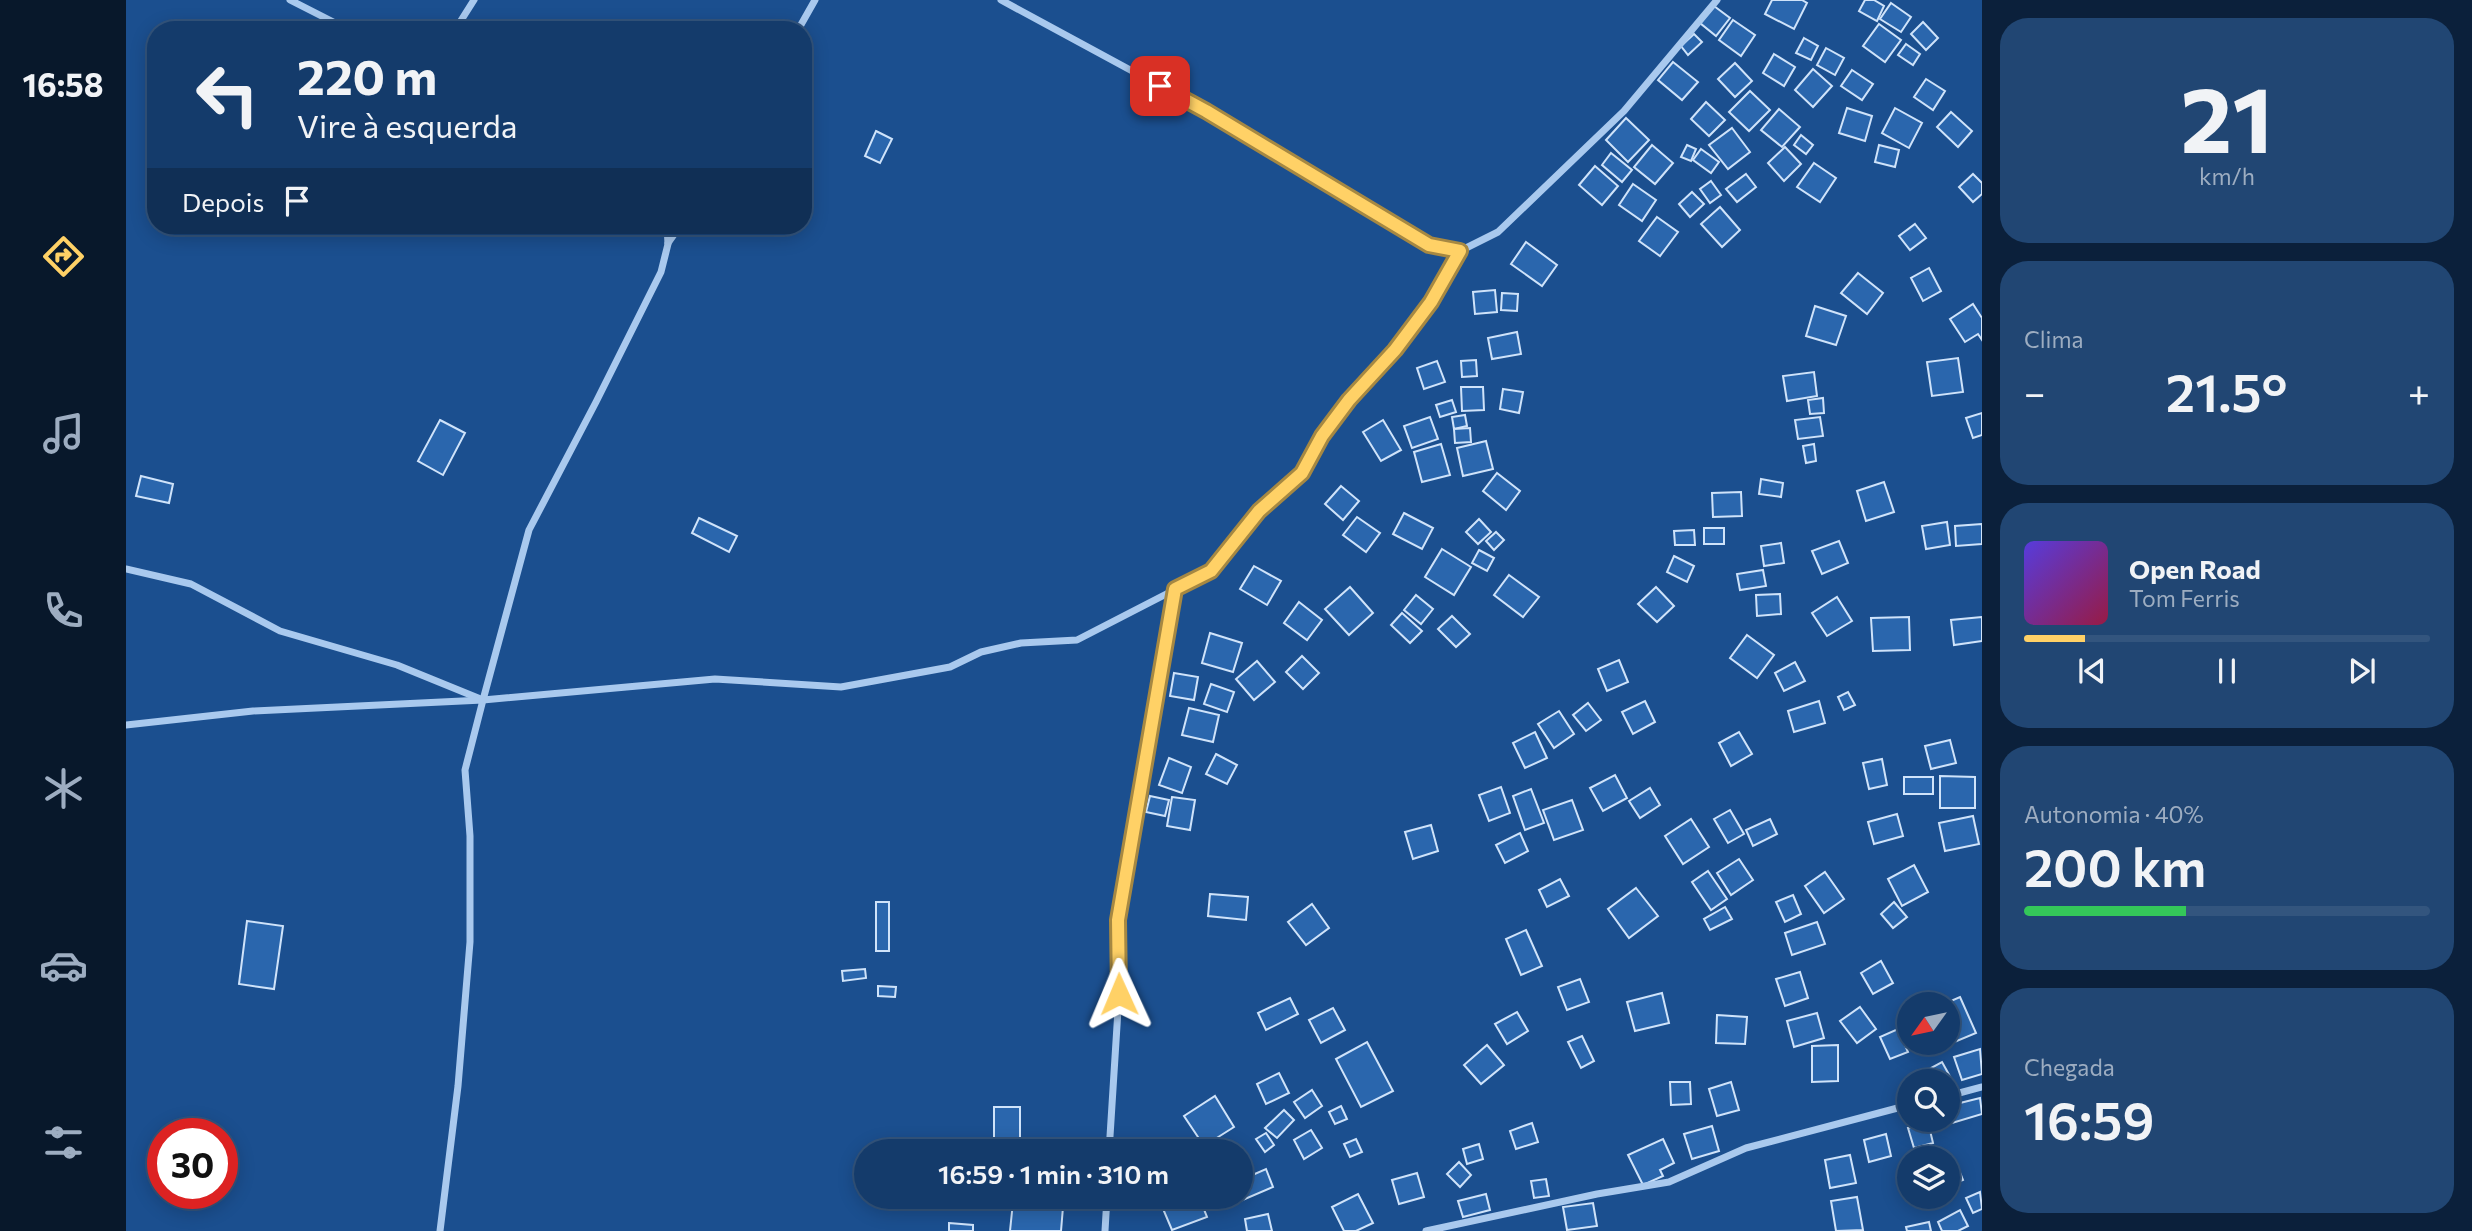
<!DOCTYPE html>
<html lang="pt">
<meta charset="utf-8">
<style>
body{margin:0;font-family:Commissioner,sans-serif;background:#214673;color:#f1f3f6;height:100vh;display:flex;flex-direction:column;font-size:26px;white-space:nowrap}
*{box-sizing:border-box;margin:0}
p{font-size:23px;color:#9dadc1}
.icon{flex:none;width:38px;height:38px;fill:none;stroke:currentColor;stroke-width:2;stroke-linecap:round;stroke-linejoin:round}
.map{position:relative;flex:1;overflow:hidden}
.sheet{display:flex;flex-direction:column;gap:18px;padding:18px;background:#0b203b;width:490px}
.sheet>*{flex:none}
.hud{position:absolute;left:21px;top:21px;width:665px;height:214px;border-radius:28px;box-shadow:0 4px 18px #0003,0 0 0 2px #33557e;background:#143b6b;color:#f1f3f6;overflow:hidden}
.needle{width:46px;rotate:237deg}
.buttons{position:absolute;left:1771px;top:992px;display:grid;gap:14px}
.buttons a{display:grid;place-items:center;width:63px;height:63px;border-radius:50%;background:#143b6b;box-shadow:0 4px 18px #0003,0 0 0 2px #33557e;font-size:35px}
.speed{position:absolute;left:21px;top:1118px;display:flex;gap:14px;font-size:35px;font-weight:700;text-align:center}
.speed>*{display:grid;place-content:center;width:91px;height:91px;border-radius:50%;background:#143b6b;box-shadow:0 4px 18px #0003,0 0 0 2px #33557e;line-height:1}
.speed .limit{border:10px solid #d22;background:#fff;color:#111}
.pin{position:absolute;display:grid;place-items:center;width:60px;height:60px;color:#fff;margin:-30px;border-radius:14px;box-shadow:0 4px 10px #0006}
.me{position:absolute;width:77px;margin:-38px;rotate:359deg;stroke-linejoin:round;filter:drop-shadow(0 0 5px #0008)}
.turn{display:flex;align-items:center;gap:24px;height:147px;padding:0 35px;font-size:32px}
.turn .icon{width:91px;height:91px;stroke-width:2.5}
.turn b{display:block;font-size:49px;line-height:60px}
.then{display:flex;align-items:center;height:66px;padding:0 35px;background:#0003;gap:14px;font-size:26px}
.big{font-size:52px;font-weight:600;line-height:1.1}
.sheet .widget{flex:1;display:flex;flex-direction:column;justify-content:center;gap:10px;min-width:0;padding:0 24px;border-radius:28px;background:#214673}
.sheet .dial{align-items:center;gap:0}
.dial b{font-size:91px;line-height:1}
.song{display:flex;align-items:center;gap:21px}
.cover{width:84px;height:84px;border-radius:10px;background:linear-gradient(135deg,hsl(250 70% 55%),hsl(340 70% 35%))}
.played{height:7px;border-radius:4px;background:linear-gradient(90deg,#ffd166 15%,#33557e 15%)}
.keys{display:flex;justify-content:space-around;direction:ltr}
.heat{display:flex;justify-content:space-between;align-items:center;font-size:38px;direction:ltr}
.charge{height:10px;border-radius:5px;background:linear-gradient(90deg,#34c759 40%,#33557e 0)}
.trip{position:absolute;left:728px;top:1139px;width:399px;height:70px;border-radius:35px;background:#143b6b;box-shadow:0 4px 18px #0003,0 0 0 2px #33557e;font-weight:600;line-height:70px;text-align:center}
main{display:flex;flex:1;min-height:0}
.tab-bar{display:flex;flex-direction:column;width:126px;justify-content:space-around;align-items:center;background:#08182b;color:#9dadc1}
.tab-bar .icon{width:49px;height:49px}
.tab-bar .on{color:#ffd166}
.tab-bar b{font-size:32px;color:#f1f3f6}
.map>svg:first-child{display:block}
.building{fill:#2a66ad;stroke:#cfe3fa;stroke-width:2}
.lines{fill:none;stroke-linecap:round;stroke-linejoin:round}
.street{stroke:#a9c9ee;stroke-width:7}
.route-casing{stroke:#a68842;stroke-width:18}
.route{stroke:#ffd166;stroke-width:12}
</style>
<main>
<nav class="tab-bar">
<b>16:58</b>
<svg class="icon on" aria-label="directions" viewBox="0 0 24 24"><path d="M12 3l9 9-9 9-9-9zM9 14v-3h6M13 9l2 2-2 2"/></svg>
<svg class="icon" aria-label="music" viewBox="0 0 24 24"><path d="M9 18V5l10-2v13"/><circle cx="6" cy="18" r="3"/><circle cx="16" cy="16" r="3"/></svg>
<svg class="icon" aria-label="phone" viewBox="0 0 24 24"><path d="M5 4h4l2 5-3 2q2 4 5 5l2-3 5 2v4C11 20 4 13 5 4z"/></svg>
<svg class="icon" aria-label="climate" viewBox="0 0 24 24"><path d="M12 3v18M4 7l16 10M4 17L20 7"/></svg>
<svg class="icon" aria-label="car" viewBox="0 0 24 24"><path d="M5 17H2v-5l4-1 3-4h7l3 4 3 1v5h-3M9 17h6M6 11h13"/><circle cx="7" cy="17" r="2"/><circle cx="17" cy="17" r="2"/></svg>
<svg class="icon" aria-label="filters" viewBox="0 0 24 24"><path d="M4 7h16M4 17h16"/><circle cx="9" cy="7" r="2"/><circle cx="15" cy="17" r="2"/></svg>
</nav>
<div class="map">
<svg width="1856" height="1231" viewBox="0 0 1856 1231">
<rect width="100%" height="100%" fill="#1b4f8f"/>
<!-- building -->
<g class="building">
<path d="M1646,0H1676L1681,3L1668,29L1639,14Z"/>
<path d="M1739,0H1748L1758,6L1751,21L1733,11Z"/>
<path d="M1765,3L1785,17L1775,32L1754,19Z"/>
<path d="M1588,6L1604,18L1590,36L1574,23Z"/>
<path d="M1607,20L1629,35L1615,56L1593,40Z"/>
<path d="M1797,22L1812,38L1800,50L1785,34Z"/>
<path d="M1753,24L1775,40L1759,62L1737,46Z"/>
<path d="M1568,34L1576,42L1562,55L1555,46Z"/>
<path d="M1678,38L1692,46L1685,60L1670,53Z"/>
<path d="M1780,44L1794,54L1787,65L1772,55Z"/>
<path d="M1700,48L1718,58L1709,75L1691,65Z"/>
<path d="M1648,54L1669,67L1658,86L1637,73Z"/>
<path d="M1547,62L1572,82L1556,100L1532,80Z"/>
<path d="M1609,63L1626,81L1609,97L1592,79Z"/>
<path d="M1687,69L1706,86L1687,107L1669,90Z"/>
<path d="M1726,70L1747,84L1736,100L1715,86Z"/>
<path d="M1800,79L1819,91L1807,110L1788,97Z"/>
<path d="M1624,91L1644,110L1623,131L1603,112Z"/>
<path d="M1580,102L1599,120L1583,136L1565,119Z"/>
<path d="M1721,108L1746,116L1739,141L1713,133Z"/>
<path d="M1769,108L1796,123L1783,148L1756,133Z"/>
<path d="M1653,109L1674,127L1656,147L1635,130Z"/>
<path d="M1825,112L1846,131L1832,147L1811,127Z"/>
<path d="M1500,118L1523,140L1502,162L1480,140Z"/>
<path d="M1606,128L1624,152L1602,169L1583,145Z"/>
<path d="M750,131L766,139L754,163L739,156Z"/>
<path d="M1675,135L1687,145L1680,154L1668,145Z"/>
<path d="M1526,145L1547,163L1529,184L1508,167Z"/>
<path d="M1561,145L1570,149L1565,161L1555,157Z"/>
<path d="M1753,145L1773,150L1769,167L1749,162Z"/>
<path d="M1659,147L1675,164L1658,181L1642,163Z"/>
<path d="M1575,149L1593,162L1585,173L1567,160Z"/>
<path d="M1485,153L1506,170L1496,182L1476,165Z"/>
<path d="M1688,163L1710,178L1694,202L1671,187Z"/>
<path d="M1469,166L1492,186L1476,205L1453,185Z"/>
<path d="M1620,174L1630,187L1611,202L1600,189Z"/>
<path d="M1847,174L1856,183V194L1847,202L1833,187Z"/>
<path d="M1585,181L1595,195L1584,203L1574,189Z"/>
<path d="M1507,184L1530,200L1516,221L1493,205Z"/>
<path d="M1566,192L1578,204L1564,217L1553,204Z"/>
<path d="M1594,207L1614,230L1596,247L1575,224Z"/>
<path d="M1531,217L1552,232L1534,256L1513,241Z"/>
<path d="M1789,224L1800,238L1784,250L1773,236Z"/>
<path d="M1400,242L1431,265L1416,286L1385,264Z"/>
<path d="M1803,268L1815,291L1797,301L1785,278Z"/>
<path d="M1732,273L1757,293L1741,314L1715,293Z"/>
<path d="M1369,290L1371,312L1349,314L1347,292Z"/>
<path d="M1376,293L1392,294L1391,311L1375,310Z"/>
<path d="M1847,304L1856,318V340L1852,334L1839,342L1824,319Z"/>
<path d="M1689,306L1720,316L1710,345L1680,336Z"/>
<path d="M1391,332L1395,354L1366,359L1362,338Z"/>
<path d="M1832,358L1837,392L1806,396L1801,362Z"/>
<path d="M1350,360L1351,376L1336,377L1335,361Z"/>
<path d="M1311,361L1319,382L1298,389L1291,368Z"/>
<path d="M1688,372L1691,396L1661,401L1657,376Z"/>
<path d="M1335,387H1357L1358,410L1336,411Z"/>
<path d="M1377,389L1397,392L1393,413L1374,409Z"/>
<path d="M1697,398L1698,413L1684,414L1682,400Z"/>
<path d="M1326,400L1330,412L1314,417L1310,405Z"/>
<path d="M1856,413V435L1847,438L1840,418Z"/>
<path d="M1339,415L1341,426L1328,429L1326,417Z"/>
<path d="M1304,417L1312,439L1286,448L1278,426Z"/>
<path d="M1694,417L1697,436L1672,439L1669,420Z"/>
<path d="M314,420L339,433L317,475L292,461Z"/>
<path d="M1257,420L1275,450L1255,461L1237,432Z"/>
<path d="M1344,428L1345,442L1329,443L1328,429Z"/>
<path d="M1360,441L1367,469L1337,476L1331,448Z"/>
<path d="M1315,444L1324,475L1296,482L1288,452Z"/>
<path d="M1688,444L1690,461L1680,463L1677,446Z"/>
<path d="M1371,473L1394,491L1380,510L1357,491Z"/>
<path d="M15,476L47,484L43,503L10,496Z"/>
<path d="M1635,479L1657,483L1655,497L1633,494Z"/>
<path d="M1758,482L1768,512L1740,521L1731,491Z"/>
<path d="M1215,486L1233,501L1217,520L1199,504Z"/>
<path d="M1615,492L1616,516L1587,517L1586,493Z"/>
<path d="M1278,513L1307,528L1296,549L1267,534Z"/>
<path d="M1231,517L1254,533L1240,552L1217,535Z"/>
<path d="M573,518L611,536L603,552L566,533Z"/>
<path d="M1353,519L1365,532L1352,544L1340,532Z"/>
<path d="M1821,522L1824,545L1800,549L1796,526Z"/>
<path d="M1856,524V544L1830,546L1829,526Z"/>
<rect x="1578" y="528" width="20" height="16"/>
<path d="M1568,530L1569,545H1549L1548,531Z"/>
<path d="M1370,532L1378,540L1368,550L1360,541Z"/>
<path d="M1713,541L1722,563L1696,574L1686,551Z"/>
<path d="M1655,543L1658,563L1638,566L1635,546Z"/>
<path d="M1316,549L1345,567L1328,595L1299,577Z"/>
<path d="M1353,550L1368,558L1361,571L1346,563Z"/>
<path d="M1548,556L1568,566L1561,582L1541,572Z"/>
<path d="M1128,566L1155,581L1141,605L1114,589Z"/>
<path d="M1637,570L1640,586L1614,590L1611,574Z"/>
<path d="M1383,575L1413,597L1397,617L1368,595Z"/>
<path d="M1224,587L1247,613L1223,635L1199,609Z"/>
<path d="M1530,587L1548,606L1531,622L1512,604Z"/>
<path d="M1654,594L1655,614L1631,616L1630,595Z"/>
<path d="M1290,595L1307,609L1295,624L1278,610Z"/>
<path d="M1711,597L1726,621L1701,636L1686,613Z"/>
<path d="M1173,602L1196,620L1181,640L1158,623Z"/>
<path d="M1276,613L1296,631L1284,643L1265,625Z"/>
<path d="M1326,616L1344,634L1330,647L1312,629Z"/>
<path d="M1783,617L1784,650L1747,651L1745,618Z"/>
<path d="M1856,617V641L1828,645L1825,620Z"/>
<path d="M1084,633L1116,643L1107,672L1076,663Z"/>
<path d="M1621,635L1648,655L1631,678L1604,658Z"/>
<path d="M1176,656L1193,673L1177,689L1160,672Z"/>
<path d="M1493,660L1502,682L1481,691L1472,669Z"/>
<path d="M1131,661L1149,682L1128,700L1110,679Z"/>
<path d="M1669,662L1679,681L1658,691L1649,673Z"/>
<path d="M1048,673L1072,677L1068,700L1044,696Z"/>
<path d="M1085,684L1108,692L1101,712L1078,704Z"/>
<path d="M1722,692L1729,705L1718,710L1712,697Z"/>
<path d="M1519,701L1529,722L1507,734L1496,712Z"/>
<path d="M1693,701L1699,723L1668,732L1662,711Z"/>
<path d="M1462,703L1475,720L1460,731L1447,715Z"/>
<path d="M1063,708L1093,715L1087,742L1056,735Z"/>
<path d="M1433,711L1448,734L1428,748L1412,724Z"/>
<path d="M1409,732L1421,758L1399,768L1387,743Z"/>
<path d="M1613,732L1626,754L1605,766L1593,743Z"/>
<path d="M1824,740L1830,763L1805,769L1799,746Z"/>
<path d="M1090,754L1111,765L1101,784L1080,774Z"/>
<path d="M1043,758L1065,767L1056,793L1033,785Z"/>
<path d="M1756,759L1761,785L1743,789L1737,763Z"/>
<path d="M1489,775L1501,798L1477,811L1464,788Z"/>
<path d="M1814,776L1849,777V808H1814Z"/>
<rect x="1778" y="777" width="29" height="17"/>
<path d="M1375,787L1384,813L1363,821L1353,795Z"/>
<path d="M1524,788L1534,805L1514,818L1503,801Z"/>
<path d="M1405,789L1418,823L1399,830L1387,796Z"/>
<path d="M1024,796L1043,800L1039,816L1020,812Z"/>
<path d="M1046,797L1069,800L1064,830L1041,826Z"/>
<path d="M1446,800L1457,830L1428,840L1417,810Z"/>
<path d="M1604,810L1618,834L1602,843L1588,819Z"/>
<path d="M1771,814L1777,836L1748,844L1742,822Z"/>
<path d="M1847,816L1853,844L1819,851L1813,823Z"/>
<path d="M1565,819L1583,847L1557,864L1539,836Z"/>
<path d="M1644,819L1651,834L1627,846L1620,830Z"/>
<path d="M1305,825L1312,851L1287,859L1279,832Z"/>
<path d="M1394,833L1402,851L1379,863L1370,845Z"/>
<path d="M1613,859L1627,880L1605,895L1591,873Z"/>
<path d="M1788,865L1802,892L1776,906L1762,879Z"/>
<path d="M1582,871L1601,899L1585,910L1566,882Z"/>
<path d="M1699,872L1718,899L1698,913L1679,886Z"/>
<path d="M1434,879L1443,896L1421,907L1413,890Z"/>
<path d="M1510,888L1532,916L1503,938L1482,909Z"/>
<path d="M1084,894L1122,897L1120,920L1082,916Z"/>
<path d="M1667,895L1675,914L1659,922L1650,902Z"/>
<rect x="750" y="902" width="13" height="49"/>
<path d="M1768,902L1781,917L1767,928L1755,914Z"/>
<path d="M1186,904L1203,928L1180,945L1162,922Z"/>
<path d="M1599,907L1606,919L1584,930L1578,919Z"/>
<path d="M121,921L157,926L148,989L113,984Z"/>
<path d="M1691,922L1699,944L1666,955L1659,933Z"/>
<path d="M1400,930L1416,966L1395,975L1380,939Z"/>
<path d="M1755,961L1767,983L1747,994L1735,973Z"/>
<path d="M739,969L740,978L717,981L716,971Z"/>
<path d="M1674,972L1682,998L1659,1006L1650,979Z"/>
<path d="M1454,979L1463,1002L1441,1010L1432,987Z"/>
<path d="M752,986L770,987L769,997L752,996Z"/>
<path d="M1536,993L1543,1023L1509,1031L1501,1002Z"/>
<path d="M1834,997L1850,1033L1819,1046L1818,1043H1822V1004H1818Z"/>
<path d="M1164,998L1172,1014L1140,1030L1132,1013Z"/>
<path d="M1734,1007L1750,1029L1731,1043L1714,1021Z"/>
<path d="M1207,1008L1219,1030L1195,1043L1183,1020Z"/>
<path d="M1391,1012L1402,1031L1381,1044L1369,1024Z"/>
<path d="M1691,1013L1698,1038L1668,1047L1661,1021Z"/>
<path d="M1591,1015L1621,1017L1619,1044L1590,1043Z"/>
<path d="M1772,1029L1782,1052L1764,1059L1754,1037Z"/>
<path d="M1456,1036L1468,1061L1455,1068L1442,1042Z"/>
<path d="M1241,1042L1267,1091L1235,1107L1210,1059Z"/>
<path d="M1361,1045L1378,1065L1355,1084L1338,1065Z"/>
<path d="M1712,1045V1081L1686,1082V1046Z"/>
<path d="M1854,1049L1856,1074L1836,1080L1828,1057Z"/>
<path d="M1816,1062L1826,1080L1822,1083L1798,1082L1794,1074Z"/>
<path d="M1153,1073L1163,1093L1140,1104L1131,1084Z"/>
<path d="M1544,1082H1564L1565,1104L1545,1105Z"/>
<path d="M1605,1082L1613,1110L1591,1116L1583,1089Z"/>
<path d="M1186,1090L1196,1106L1179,1118L1168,1102Z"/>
<path d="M1089,1096L1108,1127L1078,1146L1058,1116Z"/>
<path d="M1854,1098L1856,1114L1826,1123L1822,1106Z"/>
<path d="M1215,1106L1221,1119L1209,1124L1203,1112Z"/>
<rect x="868" y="1107" width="26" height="45"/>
<path d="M1158,1110L1168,1120L1151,1138L1139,1128Z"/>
<path d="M1802,1122L1807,1143L1788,1148L1782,1128Z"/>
<path d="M1406,1123L1412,1142L1390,1149L1384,1131Z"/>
<path d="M1586,1126L1593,1151L1566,1159L1558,1134Z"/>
<path d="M1185,1130L1196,1148L1178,1159L1168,1140Z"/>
<path d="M1140,1133L1148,1145L1139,1152L1130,1139Z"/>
<path d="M1760,1134L1765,1156L1743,1162L1738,1140Z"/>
<path d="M1230,1139L1236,1152L1224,1157L1218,1144Z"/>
<path d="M1537,1139L1548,1163L1534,1170L1537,1176L1517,1185L1502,1155Z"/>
<path d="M1353,1144L1357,1159L1341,1164L1337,1149Z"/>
<path d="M1724,1155L1730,1183L1704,1188L1699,1160Z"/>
<path d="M1333,1162L1345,1175L1334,1187L1321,1174Z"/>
<path d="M1831,1165L1837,1180L1822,1186V1169Z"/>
<path d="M1140,1169L1147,1187L1112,1202L1109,1197H1115V1180Z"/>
<path d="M1291,1173L1298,1197L1273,1204L1266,1180Z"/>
<path d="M1420,1179L1423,1196L1408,1198L1405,1181Z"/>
<path d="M1854,1192L1856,1209L1847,1213L1840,1198Z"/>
<path d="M1232,1194L1247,1223L1230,1231H1218L1206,1207Z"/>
<path d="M1360,1194L1364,1210L1337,1217L1332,1201Z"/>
<path d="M1032,1197H1073L1081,1217L1046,1230Z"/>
<path d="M1731,1197L1737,1230L1710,1231L1705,1201Z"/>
<path d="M887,1202L937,1207L935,1231H884Z"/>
<path d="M1467,1203L1471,1226L1441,1230L1437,1207Z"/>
<path d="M1834,1210L1842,1226L1832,1231H1816L1812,1222Z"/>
<path d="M1142,1214L1146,1231H1121L1119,1219Z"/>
<path d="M1803,1222L1805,1231H1781L1780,1227Z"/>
<path d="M823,1223L847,1225V1231H823Z"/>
</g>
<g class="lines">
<!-- street -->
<g class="street">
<path d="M164,0L223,30"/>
<path d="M875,0L1080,111L1303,245L1334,251L1372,232L1498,111L1591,0"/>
<path d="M329,30L348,0"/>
<path d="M672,30L689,0"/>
<path d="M542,243L554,226"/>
<path d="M0,569L65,584L154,631L271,665L357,700L589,679L715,687L824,667L855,652L895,643L951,640L1085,571L1133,511L1176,473L1196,436L1223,400L1269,350L1305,302L1334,251"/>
<path d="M357,700L403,530L470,402L535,272L542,244L541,226"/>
<path d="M0,725L127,711L357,700L339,770L344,836V942L332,1086L314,1231"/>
<path d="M1822,1096L1856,1087"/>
<path d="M983,1152L993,994L992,920L1049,589"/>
<path d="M979,1231L981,1197"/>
<path d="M1300,1231L1471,1194L1543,1182L1620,1148L1783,1105"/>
</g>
</g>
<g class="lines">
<!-- route casing -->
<g class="route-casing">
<path id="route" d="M993,994L992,920L1049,589L1085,571L1133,511L1176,473L1196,436L1223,400L1269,350L1305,302L1334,251L1303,245L1080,111L1034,86"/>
</g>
<!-- route -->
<use href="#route" class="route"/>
</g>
</svg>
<div class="buttons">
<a><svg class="needle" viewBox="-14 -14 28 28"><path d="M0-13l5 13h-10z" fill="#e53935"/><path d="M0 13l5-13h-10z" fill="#9dadc1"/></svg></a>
<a><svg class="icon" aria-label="search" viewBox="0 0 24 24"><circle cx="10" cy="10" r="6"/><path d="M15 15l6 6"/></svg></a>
<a><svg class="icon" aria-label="layers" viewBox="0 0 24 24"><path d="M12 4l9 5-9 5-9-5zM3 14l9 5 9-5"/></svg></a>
</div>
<div class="speed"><div class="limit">30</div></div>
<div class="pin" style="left:1034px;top:86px;background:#d93025"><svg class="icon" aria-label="arrive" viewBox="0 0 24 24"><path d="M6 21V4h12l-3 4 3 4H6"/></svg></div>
<svg class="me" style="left:993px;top:994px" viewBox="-20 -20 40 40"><path d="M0-17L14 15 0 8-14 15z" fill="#ffd166" stroke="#fff" stroke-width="4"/></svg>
<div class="trip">16:59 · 1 min · 310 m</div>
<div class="hud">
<div class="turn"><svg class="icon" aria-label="left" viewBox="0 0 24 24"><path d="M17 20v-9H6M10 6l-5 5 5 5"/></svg><div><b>220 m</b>Vire à esquerda</div></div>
<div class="then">Depois<svg class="icon" aria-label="arrive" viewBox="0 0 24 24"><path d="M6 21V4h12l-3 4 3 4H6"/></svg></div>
</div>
</div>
<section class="sheet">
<div class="widget dial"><b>21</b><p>km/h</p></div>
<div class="widget"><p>Clima</p>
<div class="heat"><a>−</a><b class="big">21.5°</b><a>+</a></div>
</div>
<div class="widget">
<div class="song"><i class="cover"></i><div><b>Open Road</b><p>Tom Ferris</p></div></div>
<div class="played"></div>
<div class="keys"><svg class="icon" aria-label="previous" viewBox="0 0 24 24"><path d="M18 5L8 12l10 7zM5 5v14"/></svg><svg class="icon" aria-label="pause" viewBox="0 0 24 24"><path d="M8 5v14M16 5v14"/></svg><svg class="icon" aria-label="next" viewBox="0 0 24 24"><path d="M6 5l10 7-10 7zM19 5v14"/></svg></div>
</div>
<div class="widget"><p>Autonomia · 40%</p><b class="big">200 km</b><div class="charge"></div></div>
<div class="widget"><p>Chegada</p><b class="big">16:59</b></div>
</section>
</main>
